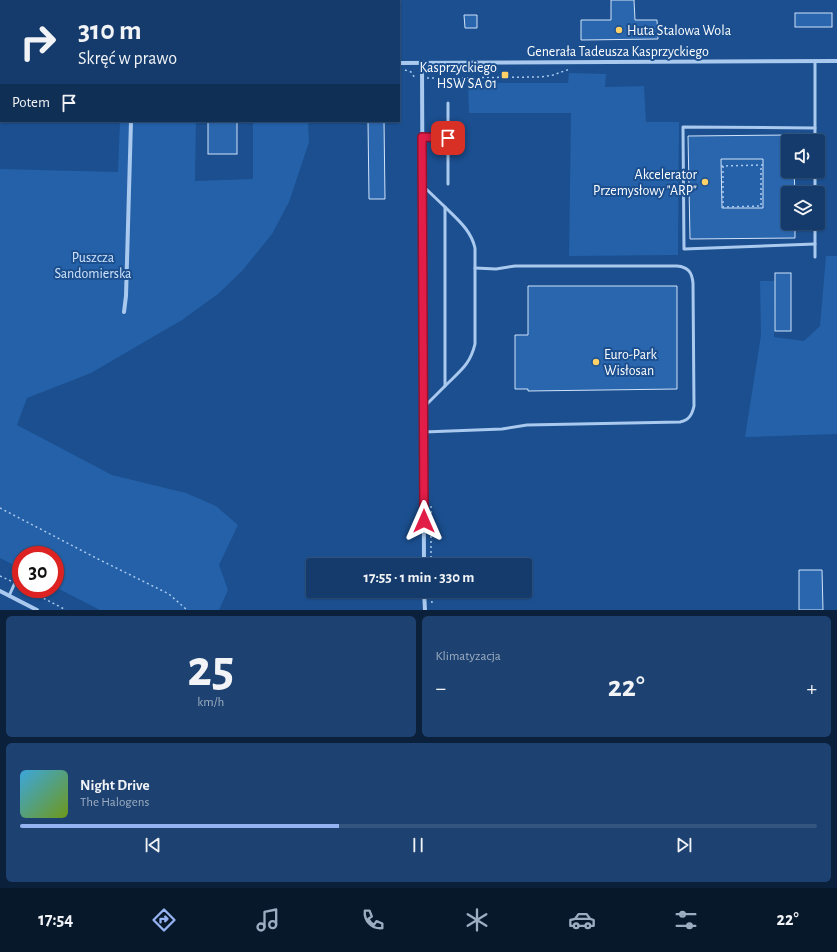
<!DOCTYPE html>
<html lang="pl">
<meta charset="utf-8">
<style>
body{margin:0;font-family:"Alegreya Sans",sans-serif;background:#1d4271;color:#f1f3f6;height:100vh;display:flex;flex-direction:column;font-size:15px;white-space:nowrap}
*{box-sizing:border-box;margin:0}
p{font-size:13px;color:#9dadc1}
.icon{flex:none;width:22px;height:22px;fill:none;stroke:currentColor;stroke-width:2;stroke-linecap:round;stroke-linejoin:round}
.map{position:relative;height:610px;overflow:hidden}
.panel{display:flex;flex-direction:column;gap:6px;padding:6px;background:#0b203b;flex:1}
.panel>*{flex:none}
.hud{position:absolute;left:0px;top:0px;width:400px;height:122px;box-shadow:0 1px 3px #0004,0 0 0 1px #33557e;background:#143b6b;color:#f1f3f6;overflow:hidden}
.fabs{position:absolute;left:781px;top:134px;display:grid;gap:8px}
.fabs a{display:grid;place-items:center;width:44px;height:44px;border-radius:4px;background:#143b6b;box-shadow:0 1px 3px #0004,0 0 0 1px #33557e;font-size:20px}
.speed{position:absolute;left:12px;top:546px;display:flex;gap:8px;font-size:20px;font-weight:700;text-align:center}
.speed>*{display:grid;place-content:center;width:52px;height:52px;border-radius:50%;background:#143b6b;box-shadow:0 1px 3px #0004,0 0 0 1px #33557e;line-height:1}
.speed .limit{border:6px solid #d22;background:#fff;color:#111}
.pin{position:absolute;display:grid;place-items:center;width:34px;height:34px;color:#fff;margin:-17px;border-radius:8px;box-shadow:0 2px 6px #0006}
.me{position:absolute;width:44px;margin:-22px;rotate:0deg;stroke-linejoin:round;filter:drop-shadow(0 0 3px #0008)}
.turn{display:flex;align-items:center;gap:14px;height:84px;padding:0 12px;font-size:18px}
.turn .icon{width:52px;height:52px;stroke-width:2.5}
.turn b{display:block;font-size:28px;line-height:34px}
.then{display:flex;align-items:center;height:38px;padding:0 12px;background:#0003;gap:8px;font-size:15px}
.big{font-size:30px;font-weight:600;line-height:1.1}
.panel .tile{flex:1;display:flex;flex-direction:column;justify-content:center;gap:6px;min-width:0;padding:0 14px;border-radius:6px;background:#1d4271}
.panel .dial{align-items:center;gap:0}
.dial b{font-size:52px;line-height:1}
.song{display:flex;align-items:center;gap:12px}
.cover{width:48px;height:48px;border-radius:6px;background:linear-gradient(135deg,hsl(200 70% 55%),hsl(80 70% 35%))}
.played{height:4px;border-radius:2px;background:linear-gradient(90deg,#95b2f1 40%,#33557e 40%)}
.keys{display:flex;justify-content:space-around;direction:ltr}
.heat{display:flex;justify-content:space-between;align-items:center;font-size:22px;direction:ltr}
.panel .tiles{flex:1;display:grid;gap:6px;grid-template-columns:1fr 1fr}
.tile:last-child{grid-column:span 2}
.trip{position:absolute;left:306px;top:558px;width:226px;height:40px;border-radius:4px;background:#143b6b;box-shadow:0 1px 3px #0004,0 0 0 1px #33557e;font-weight:600;line-height:40px;text-align:center}
.dock{display:flex;height:64px;justify-content:space-around;align-items:center;background:#08182b;color:#9dadc1}
.dock .icon{width:28px;height:28px}
.dock .selected{color:#95b2f1}
.dock b{font-size:18px;color:#f1f3f6}
.map>svg:first-child{display:block}
.green{fill:#2461a8}
.building{fill:#2a66ad;stroke:#cfe3fa;fill-rule:evenodd}
.lines{fill:none;stroke-linecap:round;stroke-linejoin:round}
.path{stroke:#a9c9ee;stroke-width:1.5;stroke-dasharray:2 3;stroke-linecap:butt}
.lane{stroke:#a9c9ee;stroke-width:3}
.street{stroke:#a9c9ee;stroke-width:4}
.route-casing{stroke:#92132f;stroke-width:10}
.route{stroke:#e11d48;stroke-width:7}
.poi-dot{fill:#ffd166;stroke:#1b4f8f;stroke-width:1.5}
.labels{text-anchor:middle;stroke-width:4;stroke-linejoin:round;paint-order:stroke}
.poi-label{font-size:14px;fill:#fff;stroke:#1b4f8f;text-anchor:start}
.street-label{font-size:14px;fill:#fff;stroke:#1b4f8f}
.park-label{font-size:14px;fill:#cfe3fa;stroke:#1b4f8f}
</style>
<div class="map">
<svg width="837" height="610" viewBox="0 0 837 610">
<rect width="100%" height="100%" fill="#1b4f8f"/>
<!-- green -->
<g class="green">
<path d="M569,73L606,74L605,87L644,86L646,122H679L678,255L569,256L571,113H469L468,83H568Z"/>
<path d="M120,121H196L195,181L253,179V121H308L309,142L289,202L272,234L242,271L218,294L182,320L91,373L27,398L17,425L112,475L186,493L216,506L238,525L219,565L228,590L219,610H100L55,587V555H21V569L0,558V169L118,172Z"/>
<path d="M721,159H763V208H722Z"/>
<path d="M826,256H837V434L745,437L761,335L760,281H775L774,337L804,341L820,326Z"/>
</g>
<!-- building -->
<g class="building">
<path d="M611,0H634L635,20H657L658,39L581,40V20H611Z"/>
<rect x="795" y="13" width="37" height="14"/>
<path d="M464,15H477V28H465Z"/>
<rect x="208" y="121" width="29" height="33"/>
<path d="M368,121H384L385,199H369Z"/>
<path d="M788,135V171H794L795,193H788V223H795V238L690,239L688,136ZM721,159H763V208H722Z"/>
<rect x="775" y="273" width="16" height="58"/>
<path d="M528,286H677V389L528,391V389H515V335H528Z"/>
<path d="M799,570H822L823,610H799Z"/>
</g>
<g class="lines">
<!-- path -->
<g class="path">
<path d="M0,1H39"/>
<path d="M145,1L151,0"/>
<path d="M405,70L411,72L415,78"/>
<path d="M427,78L541,77L553,75L570,69"/>
<path d="M721,166L763,165"/>
<path d="M723,166V207L761,206V165"/>
<path d="M431,506V565"/>
<path d="M0,508L98,559L169,594L187,610"/>
<path d="M0,576L11,581"/>
<path d="M26,589L66,610"/>
<path d="M431,591L432,603"/>
</g>
<!-- lane -->
<g class="lane">
<path d="M448,103V184"/>
<path d="M422,137L448,138"/>
<path d="M815,141V61"/>
<path d="M423,186L445,207V386L424,407"/>
<path d="M815,193V171"/>
<path d="M445,207C457,219 471,230 475,248V344C470,365 460,371 445,386"/>
<path d="M815,244L684,249L683,127L815,128"/>
<path d="M815,257V223"/>
<path d="M424,432L502,429L527,425L680,422C689,420 692,415 694,406L693,283C692,272 688,267 677,266H515L496,269L475,268"/>
<path d="M9,596L18,576"/>
</g>
<!-- street -->
<g class="street">
<path d="M210,0V1"/>
<path d="M399,63L837,61"/>
<path d="M422,63L424,565"/>
<path d="M124,312L126,296L131,121"/>
<path d="M0,591L37,610"/>
<path d="M424,591L425,610"/>
</g>
</g>
<g class="lines">
<!-- route casing -->
<g class="route-casing">
<path id="route" d="M424,521L422,137L448,138"/>
</g>
<!-- route -->
<use href="#route" class="route"/>
</g>
<!-- markers -->
<g class="poi-dot">
<circle cx="619" cy="30" r="4"/>
<rect x="501" y="71" width="8" height="8" rx="2"/>
<circle cx="705" cy="182" r="4"/>
<circle cx="596" cy="362" r="4"/>
</g>
<g class="labels">
<!-- poi labels -->
<g class="poi-label">
<text x="627" y="35">Huta Stalowa Wola</text>
<text x="497" y="72" text-anchor="end">Kasprzyckiego<tspan x="497" dy="16">HSW SA 01</tspan></text>
<text x="697" y="179" text-anchor="end">Akcelerator<tspan x="697" dy="16">Przemysłowy "ARP"</tspan></text>
<text x="604" y="359">Euro-Park<tspan x="604" dy="16">Wisłosan</tspan></text>
</g>
<!-- street labels -->
<g class="street-label">
<text x="618" y="56">Generała Tadeusza Kasprzyckiego</text>
</g>
<!-- park labels -->
<g class="park-label">
<text x="93" y="262">Puszcza<tspan x="93" dy="16">Sandomierska</tspan></text>
</g>
</g>
</svg>
<div class="fabs">
<a><svg class="icon" aria-label="sound" viewBox="0 0 24 24"><path d="M4 9h4l5-4v14l-5-4H4zM17 9q2 3 0 6"/></svg></a>
<a><svg class="icon" aria-label="layers" viewBox="0 0 24 24"><path d="M12 4l9 5-9 5-9-5zM3 14l9 5 9-5"/></svg></a>
</div>
<div class="speed"><div class="limit">30</div></div>
<div class="pin" style="left:448px;top:138px;background:#d93025"><svg class="icon" aria-label="arrive" viewBox="0 0 24 24"><path d="M6 21V4h12l-3 4 3 4H6"/></svg></div>
<svg class="me" style="left:424px;top:521px" viewBox="-20 -20 40 40"><path d="M0-17L14 15 0 8-14 15z" fill="#e11d48" stroke="#fff" stroke-width="4"/></svg>
<div class="trip">17:55 · 1 min · 330 m</div>
<div class="hud">
<div class="turn"><svg class="icon" aria-label="right" viewBox="0 0 24 24"><path d="M7 20v-9h11M14 6l5 5-5 5"/></svg><div><b>310 m</b>Skręć w prawo</div></div>
<div class="then">Potem<svg class="icon" aria-label="arrive" viewBox="0 0 24 24"><path d="M6 21V4h12l-3 4 3 4H6"/></svg></div>
</div>
</div>
<section class="panel">
<div class="tiles">
<div class="tile dial"><b>25</b><p>km/h</p></div>
<div class="tile"><p>Klimatyzacja</p>
<div class="heat"><a>−</a><b class="big">22°</b><a>+</a></div>
</div>
<div class="tile">
<div class="song"><i class="cover"></i><div><b>Night Drive</b><p>The Halogens</p></div></div>
<div class="played"></div>
<div class="keys"><svg class="icon" aria-label="previous" viewBox="0 0 24 24"><path d="M18 5L8 12l10 7zM5 5v14"/></svg><svg class="icon" aria-label="pause" viewBox="0 0 24 24"><path d="M8 5v14M16 5v14"/></svg><svg class="icon" aria-label="next" viewBox="0 0 24 24"><path d="M6 5l10 7-10 7zM19 5v14"/></svg></div>
</div>
</div>
</section>
<nav class="dock">
<b>17:54</b>
<svg class="icon selected" aria-label="directions" viewBox="0 0 24 24"><path d="M12 3l9 9-9 9-9-9zM9 14v-3h6M13 9l2 2-2 2"/></svg>
<svg class="icon" aria-label="music" viewBox="0 0 24 24"><path d="M9 18V5l10-2v13"/><circle cx="6" cy="18" r="3"/><circle cx="16" cy="16" r="3"/></svg>
<svg class="icon" aria-label="phone" viewBox="0 0 24 24"><path d="M5 4h4l2 5-3 2q2 4 5 5l2-3 5 2v4C11 20 4 13 5 4z"/></svg>
<svg class="icon" aria-label="climate" viewBox="0 0 24 24"><path d="M12 3v18M4 7l16 10M4 17L20 7"/></svg>
<svg class="icon" aria-label="car" viewBox="0 0 24 24"><path d="M5 17H2v-5l4-1 3-4h7l3 4 3 1v5h-3M9 17h6M6 11h13"/><circle cx="7" cy="17" r="2"/><circle cx="17" cy="17" r="2"/></svg>
<svg class="icon" aria-label="filters" viewBox="0 0 24 24"><path d="M4 7h16M4 17h16"/><circle cx="9" cy="7" r="2"/><circle cx="15" cy="17" r="2"/></svg>
<b>22°</b>
</nav>
